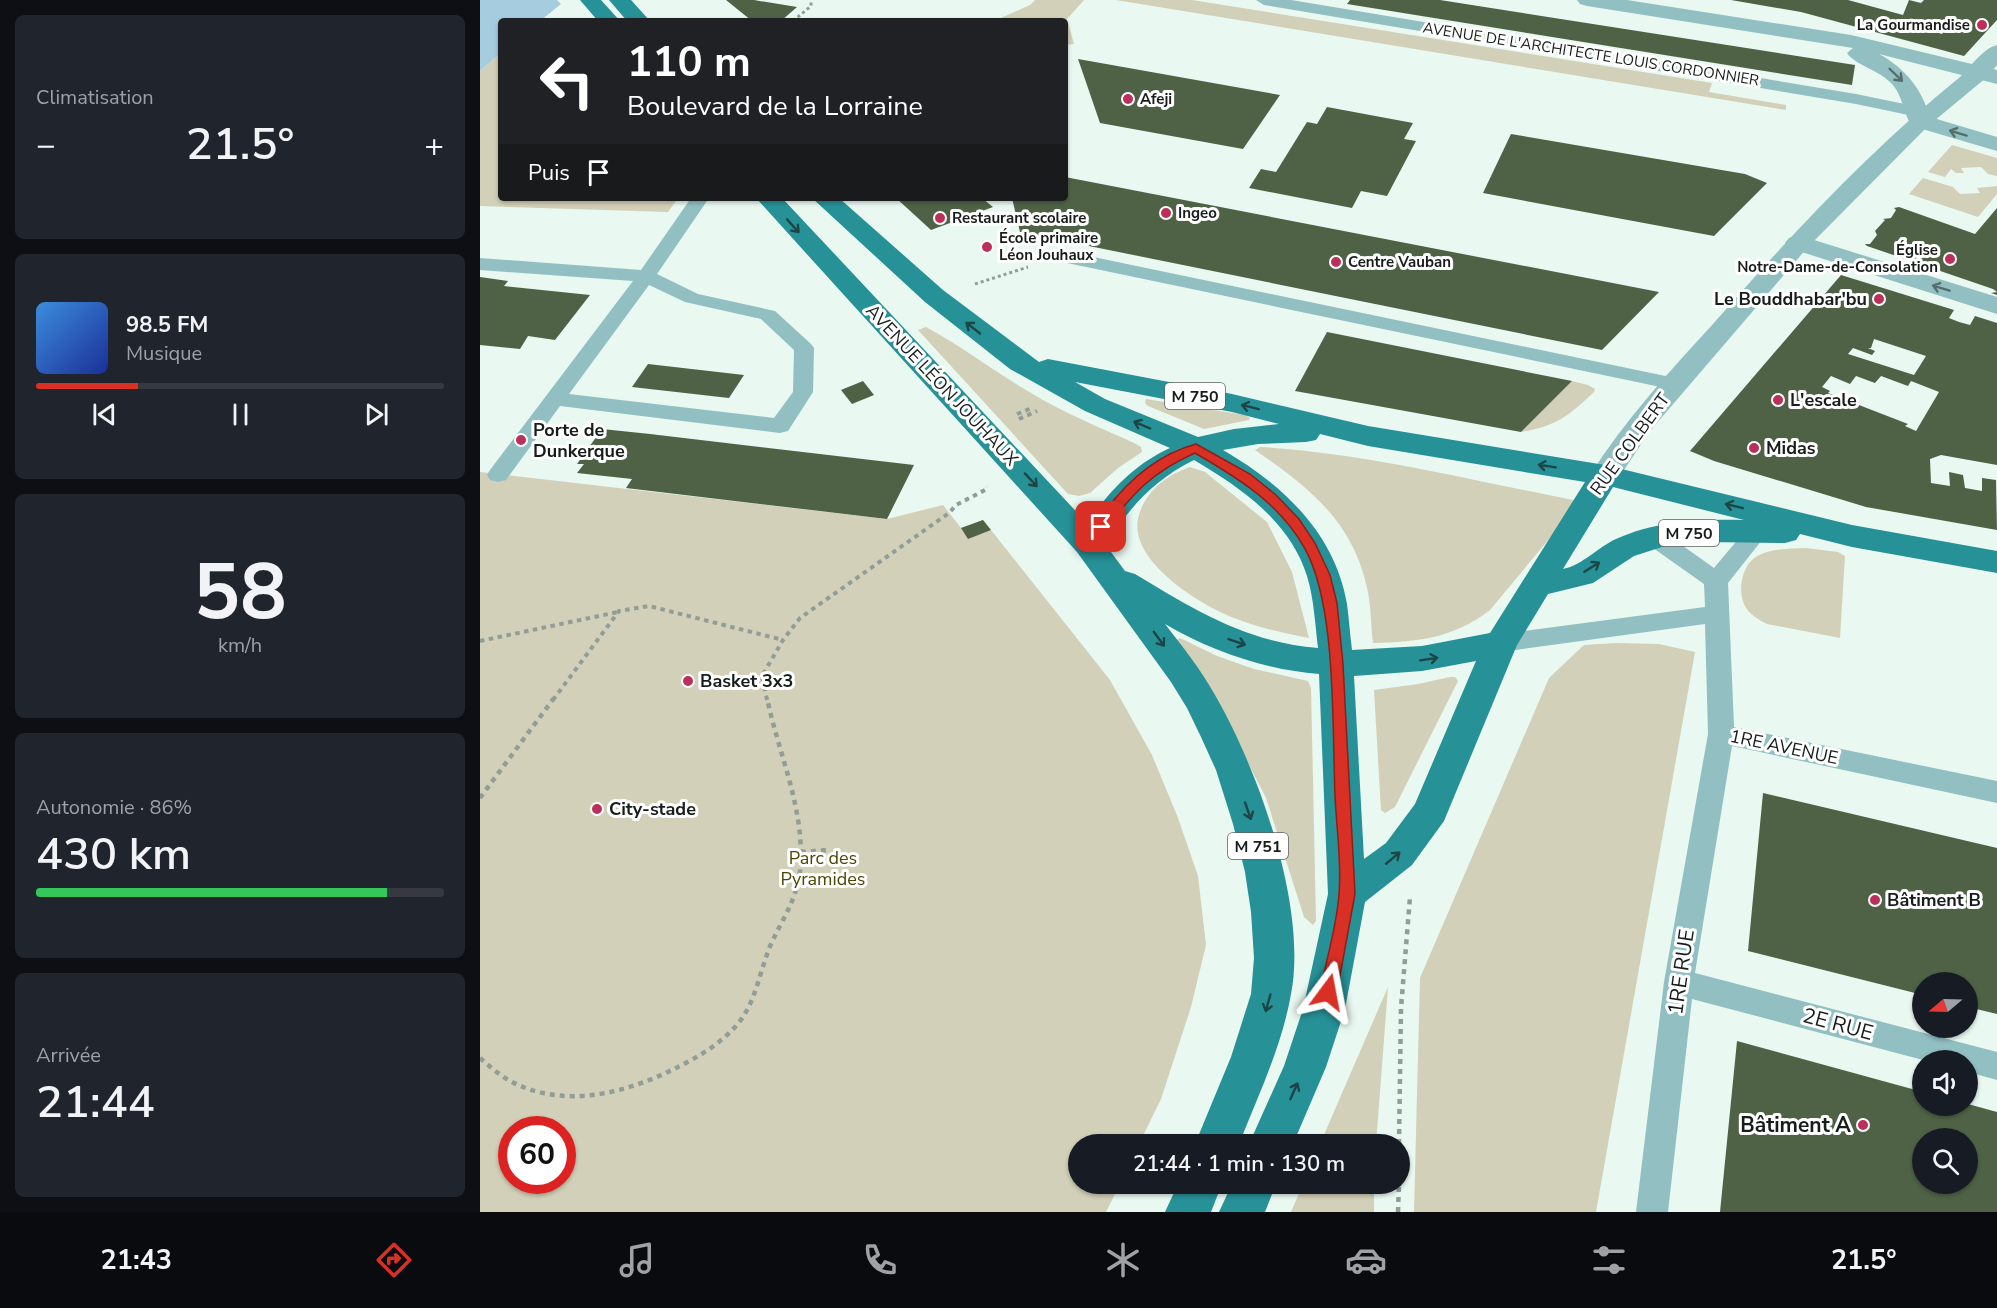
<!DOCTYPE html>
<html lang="fr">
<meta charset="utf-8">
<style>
body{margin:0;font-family:"Nunito Sans",sans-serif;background:#20242c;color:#f1f3f6;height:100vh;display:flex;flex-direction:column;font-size:22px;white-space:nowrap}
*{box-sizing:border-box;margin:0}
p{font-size:20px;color:#9ea1a6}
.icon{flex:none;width:33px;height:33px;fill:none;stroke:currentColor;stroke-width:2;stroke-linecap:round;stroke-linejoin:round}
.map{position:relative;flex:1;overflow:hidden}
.details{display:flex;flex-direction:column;gap:15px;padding:15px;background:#0d0f14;width:480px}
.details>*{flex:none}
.top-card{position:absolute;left:18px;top:18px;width:570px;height:183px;border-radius:6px;box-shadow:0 2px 4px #0004;background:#202124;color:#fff;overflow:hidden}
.needle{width:39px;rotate:251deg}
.tools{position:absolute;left:1432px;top:972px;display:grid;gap:12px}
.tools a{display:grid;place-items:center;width:66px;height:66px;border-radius:50%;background:#171b24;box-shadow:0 2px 4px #0004;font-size:30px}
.speed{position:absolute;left:18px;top:1116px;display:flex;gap:12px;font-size:30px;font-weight:700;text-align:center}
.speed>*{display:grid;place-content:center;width:78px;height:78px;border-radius:50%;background:#171b24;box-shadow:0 2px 4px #0004;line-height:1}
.speed .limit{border:9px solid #d22;background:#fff;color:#111}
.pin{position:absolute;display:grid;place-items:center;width:51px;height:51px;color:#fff;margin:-26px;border-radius:12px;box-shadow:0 3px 9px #0006}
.me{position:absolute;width:66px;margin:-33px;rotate:13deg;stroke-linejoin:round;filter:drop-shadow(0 0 4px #0008)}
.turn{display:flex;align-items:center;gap:21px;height:126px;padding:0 30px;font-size:27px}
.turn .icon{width:78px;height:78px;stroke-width:2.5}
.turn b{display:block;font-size:42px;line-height:51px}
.then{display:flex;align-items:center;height:57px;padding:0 30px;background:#0003;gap:12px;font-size:22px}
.big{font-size:45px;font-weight:600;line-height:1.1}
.details .tile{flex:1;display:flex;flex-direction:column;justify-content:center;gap:9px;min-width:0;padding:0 21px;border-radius:9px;background:#20242c}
.details .dial{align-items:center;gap:0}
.dial b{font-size:78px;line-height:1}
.song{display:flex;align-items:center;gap:18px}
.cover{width:72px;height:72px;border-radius:9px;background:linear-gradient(135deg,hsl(210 70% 55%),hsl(230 70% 35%))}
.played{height:6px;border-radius:3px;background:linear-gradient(90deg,#d93025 25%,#363941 25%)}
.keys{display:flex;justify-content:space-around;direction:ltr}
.heat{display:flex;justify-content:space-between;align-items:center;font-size:33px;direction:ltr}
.charge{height:9px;border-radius:4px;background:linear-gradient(90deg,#34c759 86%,#363941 0)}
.trip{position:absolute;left:588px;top:1134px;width:342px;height:60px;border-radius:30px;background:#171b24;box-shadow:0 2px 4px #0004;font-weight:600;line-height:60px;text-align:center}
.dock{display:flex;height:96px;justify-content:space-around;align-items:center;background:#090b0e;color:#9ea1a6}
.dock .icon{width:42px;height:42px}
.dock .active{color:#d93025}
.dock b{font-size:27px;color:#f1f3f6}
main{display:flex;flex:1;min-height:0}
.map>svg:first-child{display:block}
.green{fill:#d2d0b8;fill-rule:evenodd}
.water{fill:#a6cce0}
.building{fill:#4f6246;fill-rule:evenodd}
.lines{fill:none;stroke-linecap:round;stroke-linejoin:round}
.path-far2{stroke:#919d97;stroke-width:3;stroke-dasharray:3 3;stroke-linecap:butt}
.path-far1{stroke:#919d97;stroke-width:4;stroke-dasharray:4.5 4.5;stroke-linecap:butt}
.path{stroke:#919d97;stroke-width:4.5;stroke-dasharray:5 5;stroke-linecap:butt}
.service{fill:#91bfc2;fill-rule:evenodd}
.minor{fill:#91bfc2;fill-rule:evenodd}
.tertiary{fill:#91bfc2;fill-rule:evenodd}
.primary{fill:#269197;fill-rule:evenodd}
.oneway{stroke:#546e6e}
.oneway2{stroke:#1c4646}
.route{fill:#d93025;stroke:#8d1f18;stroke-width:1.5}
.poi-dot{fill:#bd2f5b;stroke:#fff;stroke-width:2}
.labels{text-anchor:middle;stroke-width:6;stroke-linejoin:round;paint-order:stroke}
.far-poi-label{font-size:15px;font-weight:bold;fill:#171d1a;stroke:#fff;text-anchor:start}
.far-street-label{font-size:15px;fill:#171d1a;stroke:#fff}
.shield{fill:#fff;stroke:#5d615f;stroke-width:1.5}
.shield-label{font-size:16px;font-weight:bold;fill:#171d1a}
.poi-label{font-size:18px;font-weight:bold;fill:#171d1a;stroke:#fff;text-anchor:start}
.street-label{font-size:18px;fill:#171d1a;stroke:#fff}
.park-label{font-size:18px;fill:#4c4604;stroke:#fff}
.near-street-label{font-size:21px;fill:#171d1a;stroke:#fff}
.near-poi-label{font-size:21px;font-weight:bold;fill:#171d1a;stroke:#fff;text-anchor:end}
</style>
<main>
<section class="details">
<div class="tile"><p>Climatisation</p>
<div class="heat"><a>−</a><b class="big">21.5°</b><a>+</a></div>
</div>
<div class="tile">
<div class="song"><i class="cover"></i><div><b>98.5 FM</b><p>Musique</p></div></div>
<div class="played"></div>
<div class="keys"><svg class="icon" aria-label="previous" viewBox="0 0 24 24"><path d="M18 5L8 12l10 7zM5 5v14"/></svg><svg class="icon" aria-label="pause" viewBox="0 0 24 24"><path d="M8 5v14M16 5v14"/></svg><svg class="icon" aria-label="next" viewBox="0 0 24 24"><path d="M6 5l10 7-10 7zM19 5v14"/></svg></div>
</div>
<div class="tile dial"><b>58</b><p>km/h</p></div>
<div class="tile"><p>Autonomie · 86%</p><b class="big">430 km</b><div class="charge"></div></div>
<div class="tile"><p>Arrivée</p><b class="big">21:44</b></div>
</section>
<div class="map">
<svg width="1517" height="1212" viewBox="0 0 1517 1212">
<rect width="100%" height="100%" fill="#e9f8f1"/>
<!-- green -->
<g class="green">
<path d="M555,0H604L587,19L594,44L585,45V21H514L550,5Z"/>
<path d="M636,0H712L1232,83L1229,92L1306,105V110Z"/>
<path d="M21,53V198H198L188,212L0,206V71Z"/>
<path d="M1472,145L1517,158V176L1508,174L1501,167L1481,168L1484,173H1476L1471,169L1465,177L1448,172Z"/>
<path d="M1443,178L1473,187L1480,194L1500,193L1497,188L1517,186V194L1498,217L1429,194Z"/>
<path d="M446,327C483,347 515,372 551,393C584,413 619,427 654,443L661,447L662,452L638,468L610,493L599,496L588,494L438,330Z"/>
<path d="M1092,381L1108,385L1115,389L1114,392C1088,416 1077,426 1041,432Z"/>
<path d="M666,399L765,415L770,418L769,420L724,429L668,406L665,403Z"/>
<path d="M780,447C885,453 990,480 1093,500L1098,504L1010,610C974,638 938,642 893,643C891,626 891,608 888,592C874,522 830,488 775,450Z"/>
<path d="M710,467L725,472L787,522L812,572L829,638C803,633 779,628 754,618C720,605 645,559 659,515C666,491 687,475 710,467Z"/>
<path d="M0,472L407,519L463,505L481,528L503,520L630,680L672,755L698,818L718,876L726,945L711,1007L681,1099L659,1144H598V1184H640L626,1212H0ZM32,1130H82V1180H32Z"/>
<path d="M1326,548L1358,552L1365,556L1360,638L1287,624C1279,620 1269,614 1265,606C1258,594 1261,571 1271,561C1284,548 1308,549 1326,548Z"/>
<path d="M700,638L737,656L774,669L828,681L831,688L836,921L833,925L824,917L786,798L737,702L697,640Z"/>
<path d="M1136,643L1179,644L1215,652L1116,1212H934L940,978L1069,678L1104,645Z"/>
<path d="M970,677H975L978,681L915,807L905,813L901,810L894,690L938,684Z"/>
<path d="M908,987L896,1144H840Z"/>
<path d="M823,1184H894V1212H811Z"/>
</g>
<!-- water -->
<path class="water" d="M0,0H77L81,4L60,21H21V53L0,71Z"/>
<!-- building -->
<g class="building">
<path d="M246,0H274L317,7L301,21H272Z"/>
<path d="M870,0H960L1375,65L1372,85L867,4Z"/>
<path d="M1251,0H1368L1423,15L1429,0L1441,3L1444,0H1517V20L1484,56L1321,12ZM1439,23L1465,30L1462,34L1436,26Z"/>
<path d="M598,59L800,95L763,149L620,123Z"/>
<path d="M847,107L933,123L924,139L936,141L907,196L881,191L872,208L769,188L781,169L796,172L827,122L837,124Z"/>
<path d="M1031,134L1265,174L1287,183L1234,236L1003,193Z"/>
<path d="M585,177L1179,292L1122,350L540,232L532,198H585Z"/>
<path d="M416,198H502L513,207L451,230Z"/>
<path d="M1419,207L1495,234L1517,208V295L1511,293L1517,292L1513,289L1387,246L1385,244H1390L1397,235L1395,231L1405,220L1403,219L1411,218L1416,210L1414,208Z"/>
<path d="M1361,275L1474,310L1469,318L1479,322L1490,325L1495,316L1517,323V465L1461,455L1450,459L1451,483L1470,486L1469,472L1483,475L1485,488L1502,491V478L1516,480L1517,530L1386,507L1234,461L1210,451ZM1394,339L1446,356L1434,375L1368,354L1373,348L1392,355L1395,351L1388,348H1391ZM1351,376L1370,384L1376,376L1395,383L1401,376L1428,386L1431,381L1459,392L1436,431L1425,426L1428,424L1348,393L1350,391L1342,387Z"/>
<path d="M0,277L28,281L24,286L110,295L75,340L48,336L40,349L0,345Z"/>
<path d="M847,332L1092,381L1041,432L815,391Z"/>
<path d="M168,364L264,375L249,398L152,387Z"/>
<path d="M383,381L394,395L372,404L361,390Z"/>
<path d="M122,429L170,434L434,465L407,519L146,488L152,479L97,473L104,464H97Z"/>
<path d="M503,520L511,530L488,539L481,528Z"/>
<path d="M1283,793L1517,848V1014L1488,1007V982H1443V995L1268,951Z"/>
<path d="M1257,1041L1443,1092V1106L1488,1104L1517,1112V1212H1240ZM1443,1138H1488V1184H1443Z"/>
</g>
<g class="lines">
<!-- path-far2 -->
<g class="path-far2">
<path d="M313,21L331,6V0"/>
<path d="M495,284L548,267"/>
</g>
<!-- path-far1 -->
<g class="path-far1">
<path d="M537,414L552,408"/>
<path d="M539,419L557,411"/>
<path d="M0,641L138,612"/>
<path d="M73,700L139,611L169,606L303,640"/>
<path d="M287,700L282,676L303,640L320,618L469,513L476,505L507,489L506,487"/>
</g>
<!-- path -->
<g class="path">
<path d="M0,798L74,698"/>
<path d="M321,852L349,850"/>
<path d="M0,1058C8,1065 16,1072 25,1078C78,1110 142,1095 194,1069C218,1057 243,1043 260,1021C277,999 280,968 292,942C304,916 316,901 320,871C326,811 299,756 287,698"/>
<path d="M919,1144L921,1008L930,897"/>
<path d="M918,1212L919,1184"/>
</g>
<!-- service -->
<g class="service">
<path d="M776,0H811L1376,94L1444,108L1446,112L1438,117L1376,104L784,5Z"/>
<path d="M211,198H229L177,274L218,294L295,311L331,344L334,348L333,392L308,431L300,433L80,406L26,480L18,482L10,480L7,475L10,470L153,281L0,270V258L161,270ZM169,285L205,302L281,319L314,350L313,392L294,418L89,394Z"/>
<path d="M575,249L1195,378L1202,379L1205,384L1202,389L1195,390L568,259L566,255L568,251Z"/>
<path d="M1278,523L1286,525L1289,531L1248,583L1254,727L1517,781V803L1252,746L1215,973L1517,1052V1080L1488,1072V1060H1443L1212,999L1188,1212H1156L1184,982L1228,734L1225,624L1021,652L1012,649L1009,643L1012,637L1021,634L1225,607L1224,584L1166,543L1163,537L1166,531L1174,529L1182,531L1234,568L1270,525Z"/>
</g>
<!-- minor -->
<g class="minor">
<path d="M1097,0H1147L1371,35L1517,70V84L1399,54C1426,69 1441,88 1450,117L1517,137V151L1432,126C1423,113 1423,95 1411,83C1399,70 1375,65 1367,53L1373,48L1107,6L1100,4Z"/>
<path d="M1318,235L1517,297V314L1309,248L1305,243L1309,238Z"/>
</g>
<!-- tertiary -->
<path class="tertiary" d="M1517,45V65L1507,77L1448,126L1327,248L1170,431L1136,482L1125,485L1114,482L1110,475C1145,420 1189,372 1233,324C1310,236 1389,151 1480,77C1491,67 1502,49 1517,45Z"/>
<!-- primary -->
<g class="primary">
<path d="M100,0H121L140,21H118Z"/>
<path d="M129,0H151L170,21H147Z"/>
<path d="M276,198H302L607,523C630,491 653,465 690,448L605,411L530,369L445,302L332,198H359L463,290L559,362L568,359L752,394L888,426L1125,465L1372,525L1517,551V573L1372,547L1320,534L1316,540L1305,543L1226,542L1185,546L1154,556L1113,583L1068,594L1037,645L964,821L932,865L885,902L865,1009L846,1067L813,1144H769L804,1066L823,1009L848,894L839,674C786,670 731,651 685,624C703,647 721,670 735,695C778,769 828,908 811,994C802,1046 778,1096 759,1144H715L751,1057L771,994L774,958L771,912L765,872L753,824L736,770L721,737L707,708L691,682L597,552ZM595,382L752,412L799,424L754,429L718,437L625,399ZM840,434L888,446L1105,482L1010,633L942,646L872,650C870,635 869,619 867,604C855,533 802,484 743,450L778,444L826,442L836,440ZM714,460C761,488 810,521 827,576C834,599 835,624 838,648C768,643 713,609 655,574L645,571L625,544C652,506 672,481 714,460ZM1133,487L1264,520C1221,519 1176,521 1136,539C1118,547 1103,565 1083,569ZM996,661L935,804L906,843L884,859L874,676L942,671Z"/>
<path d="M698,1184H742L731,1212H685Z"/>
<path d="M752,1184H796L785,1212H739Z"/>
</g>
</g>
<!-- one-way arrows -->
<defs><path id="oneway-shaft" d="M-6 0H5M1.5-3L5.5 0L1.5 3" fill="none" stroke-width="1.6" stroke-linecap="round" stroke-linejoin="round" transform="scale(1.5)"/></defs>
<g class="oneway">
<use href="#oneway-shaft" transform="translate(1416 75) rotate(44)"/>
<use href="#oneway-shaft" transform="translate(1478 133) rotate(-163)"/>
<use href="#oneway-shaft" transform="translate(1461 288) rotate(-163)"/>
</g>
<g class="oneway2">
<use href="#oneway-shaft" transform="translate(313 226) rotate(48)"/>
<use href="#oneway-shaft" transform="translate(493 328) rotate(-142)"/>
<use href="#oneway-shaft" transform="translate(770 407) rotate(-166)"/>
<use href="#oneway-shaft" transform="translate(662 425) rotate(-157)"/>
<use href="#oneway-shaft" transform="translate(1067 466) rotate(-171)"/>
<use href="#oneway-shaft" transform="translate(551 480) rotate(47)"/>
<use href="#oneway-shaft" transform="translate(1254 506) rotate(-166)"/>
<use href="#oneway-shaft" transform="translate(1112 567) rotate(-32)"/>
<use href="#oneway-shaft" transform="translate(679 639) rotate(54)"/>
<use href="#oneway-shaft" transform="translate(757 642) rotate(19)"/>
<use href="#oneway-shaft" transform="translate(949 659) rotate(-9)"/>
<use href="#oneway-shaft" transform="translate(768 811) rotate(71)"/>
<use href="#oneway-shaft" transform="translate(913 858) rotate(-40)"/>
<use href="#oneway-shaft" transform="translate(788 1003) rotate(106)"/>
<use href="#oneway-shaft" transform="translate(814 1091) rotate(-66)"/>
</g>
<!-- route -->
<path class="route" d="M716,444L770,474L796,495L819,519L835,543L850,575L857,603L863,664L875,894L857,992L854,997L848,1000L842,997L840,992C846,960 857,926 859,894C862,861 856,826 855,794C852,727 857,604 824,547C799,503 758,478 715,453C672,472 653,493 625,530L621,531L614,527C638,490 672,456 716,444Z"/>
<!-- markers -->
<g class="poi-dot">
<circle cx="1502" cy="25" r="6"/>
<circle cx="648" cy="99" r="6"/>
<circle cx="686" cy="213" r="6"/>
<circle cx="460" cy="218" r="6"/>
<circle cx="507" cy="247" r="6"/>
<circle cx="1470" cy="259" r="6"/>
<circle cx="856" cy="262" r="6"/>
<circle cx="1399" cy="299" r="6"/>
<circle cx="1298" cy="400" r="6"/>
<circle cx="41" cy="440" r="6"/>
<circle cx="1274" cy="448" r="6"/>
<circle cx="208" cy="681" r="6"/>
<circle cx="117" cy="809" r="6"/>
<circle cx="1395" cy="900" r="6"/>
<circle cx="1383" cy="1125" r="6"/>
</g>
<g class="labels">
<!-- far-poi labels -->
<g class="far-poi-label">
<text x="1490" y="30" text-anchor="end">La Gourmandise</text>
<text x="660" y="104">Afeji</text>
<text x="698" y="218">Ingeo</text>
<text x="472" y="223">Restaurant scolaire</text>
<text x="519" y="243">École primaire<tspan x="519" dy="17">Léon Jouhaux</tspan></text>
<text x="1458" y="255" text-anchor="end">Église<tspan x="1458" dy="17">Notre-Dame-de-Consolation</tspan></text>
<text x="868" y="267">Centre Vauban</text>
</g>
<!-- far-street labels -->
<g class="far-street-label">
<text transform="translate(1111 54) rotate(9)" y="5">AVENUE DE L'ARCHITECTE LOUIS CORDONNIER</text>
</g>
<!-- shield labels -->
<g class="shield">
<rect x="685" y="383" width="60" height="26" rx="4.5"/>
<rect x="1179" y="520" width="60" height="26" rx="4.5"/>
<rect x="748" y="833" width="60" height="26" rx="4.5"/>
</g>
<g class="shield-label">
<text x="715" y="402">M 750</text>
<text x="1209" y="539">M 750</text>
<text x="778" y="852">M 751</text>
</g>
<!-- poi labels -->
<g class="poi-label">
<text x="1387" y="305" text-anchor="end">Le Bouddhabar'bu</text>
<text x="1310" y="406">L'escale</text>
<text x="53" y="436">Porte de<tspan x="53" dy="21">Dunkerque</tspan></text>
<text x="1286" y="454">Midas</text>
<text x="220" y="687">Basket 3x3</text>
<text x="129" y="815">City-stade</text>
<text x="1407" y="906">Bâtiment B</text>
</g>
<!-- street labels -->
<g class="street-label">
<text transform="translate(462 385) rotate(47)" y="6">AVENUE LÉON JOUHAUX</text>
<text transform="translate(1150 444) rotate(-54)" y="6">RUE COLBERT</text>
<text transform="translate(1304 747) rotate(12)" y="6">1RE AVENUE</text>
</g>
<!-- park labels -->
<g class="park-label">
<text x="343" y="864">Parc des<tspan x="343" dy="21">Pyramides</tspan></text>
</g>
<!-- near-street labels -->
<g class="near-street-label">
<text transform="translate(1201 972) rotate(-82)" y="7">1RE RUE</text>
<text transform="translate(1358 1024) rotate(15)" y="7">2E RUE</text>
</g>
<!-- near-poi labels -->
<g class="near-poi-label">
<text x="1371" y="1132">Bâtiment A</text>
</g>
</g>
</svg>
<div class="tools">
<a><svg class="needle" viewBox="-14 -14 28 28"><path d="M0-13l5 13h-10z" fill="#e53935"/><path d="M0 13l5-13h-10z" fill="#9ea1a6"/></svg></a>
<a><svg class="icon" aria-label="sound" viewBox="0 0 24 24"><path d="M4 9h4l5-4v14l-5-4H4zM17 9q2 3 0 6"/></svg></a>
<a><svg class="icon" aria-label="search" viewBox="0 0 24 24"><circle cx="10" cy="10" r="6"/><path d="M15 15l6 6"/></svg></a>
</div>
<div class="speed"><div class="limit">60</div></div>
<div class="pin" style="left:621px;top:527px;background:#d93025"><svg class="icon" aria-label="arrive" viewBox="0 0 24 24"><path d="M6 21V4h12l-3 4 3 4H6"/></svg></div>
<svg class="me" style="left:848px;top:992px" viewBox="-20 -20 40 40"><path d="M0-17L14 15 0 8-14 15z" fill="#d93025" stroke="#fff" stroke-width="4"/></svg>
<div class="trip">21:44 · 1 min · 130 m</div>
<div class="top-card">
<div class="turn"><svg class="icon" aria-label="left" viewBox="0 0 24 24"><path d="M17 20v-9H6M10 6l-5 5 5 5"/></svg><div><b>110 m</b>Boulevard de la Lorraine</div></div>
<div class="then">Puis<svg class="icon" aria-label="arrive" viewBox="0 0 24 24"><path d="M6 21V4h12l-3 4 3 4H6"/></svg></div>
</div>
</div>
</main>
<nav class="dock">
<b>21:43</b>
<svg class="icon active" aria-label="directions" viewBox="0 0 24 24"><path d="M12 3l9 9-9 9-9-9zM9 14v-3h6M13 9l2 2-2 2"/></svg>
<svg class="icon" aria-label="music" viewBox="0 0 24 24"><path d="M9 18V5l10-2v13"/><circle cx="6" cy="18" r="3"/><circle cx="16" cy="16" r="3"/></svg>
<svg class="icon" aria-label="phone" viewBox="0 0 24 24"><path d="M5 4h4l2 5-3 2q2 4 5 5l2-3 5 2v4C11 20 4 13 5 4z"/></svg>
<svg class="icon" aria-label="climate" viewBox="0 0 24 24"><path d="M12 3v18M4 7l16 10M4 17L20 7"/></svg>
<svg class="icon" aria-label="car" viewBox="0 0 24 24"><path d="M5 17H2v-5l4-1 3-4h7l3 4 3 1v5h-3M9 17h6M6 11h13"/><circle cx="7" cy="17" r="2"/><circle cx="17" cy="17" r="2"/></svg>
<svg class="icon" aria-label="filters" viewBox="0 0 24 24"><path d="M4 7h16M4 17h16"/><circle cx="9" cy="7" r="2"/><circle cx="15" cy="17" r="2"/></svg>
<b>21.5°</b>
</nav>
